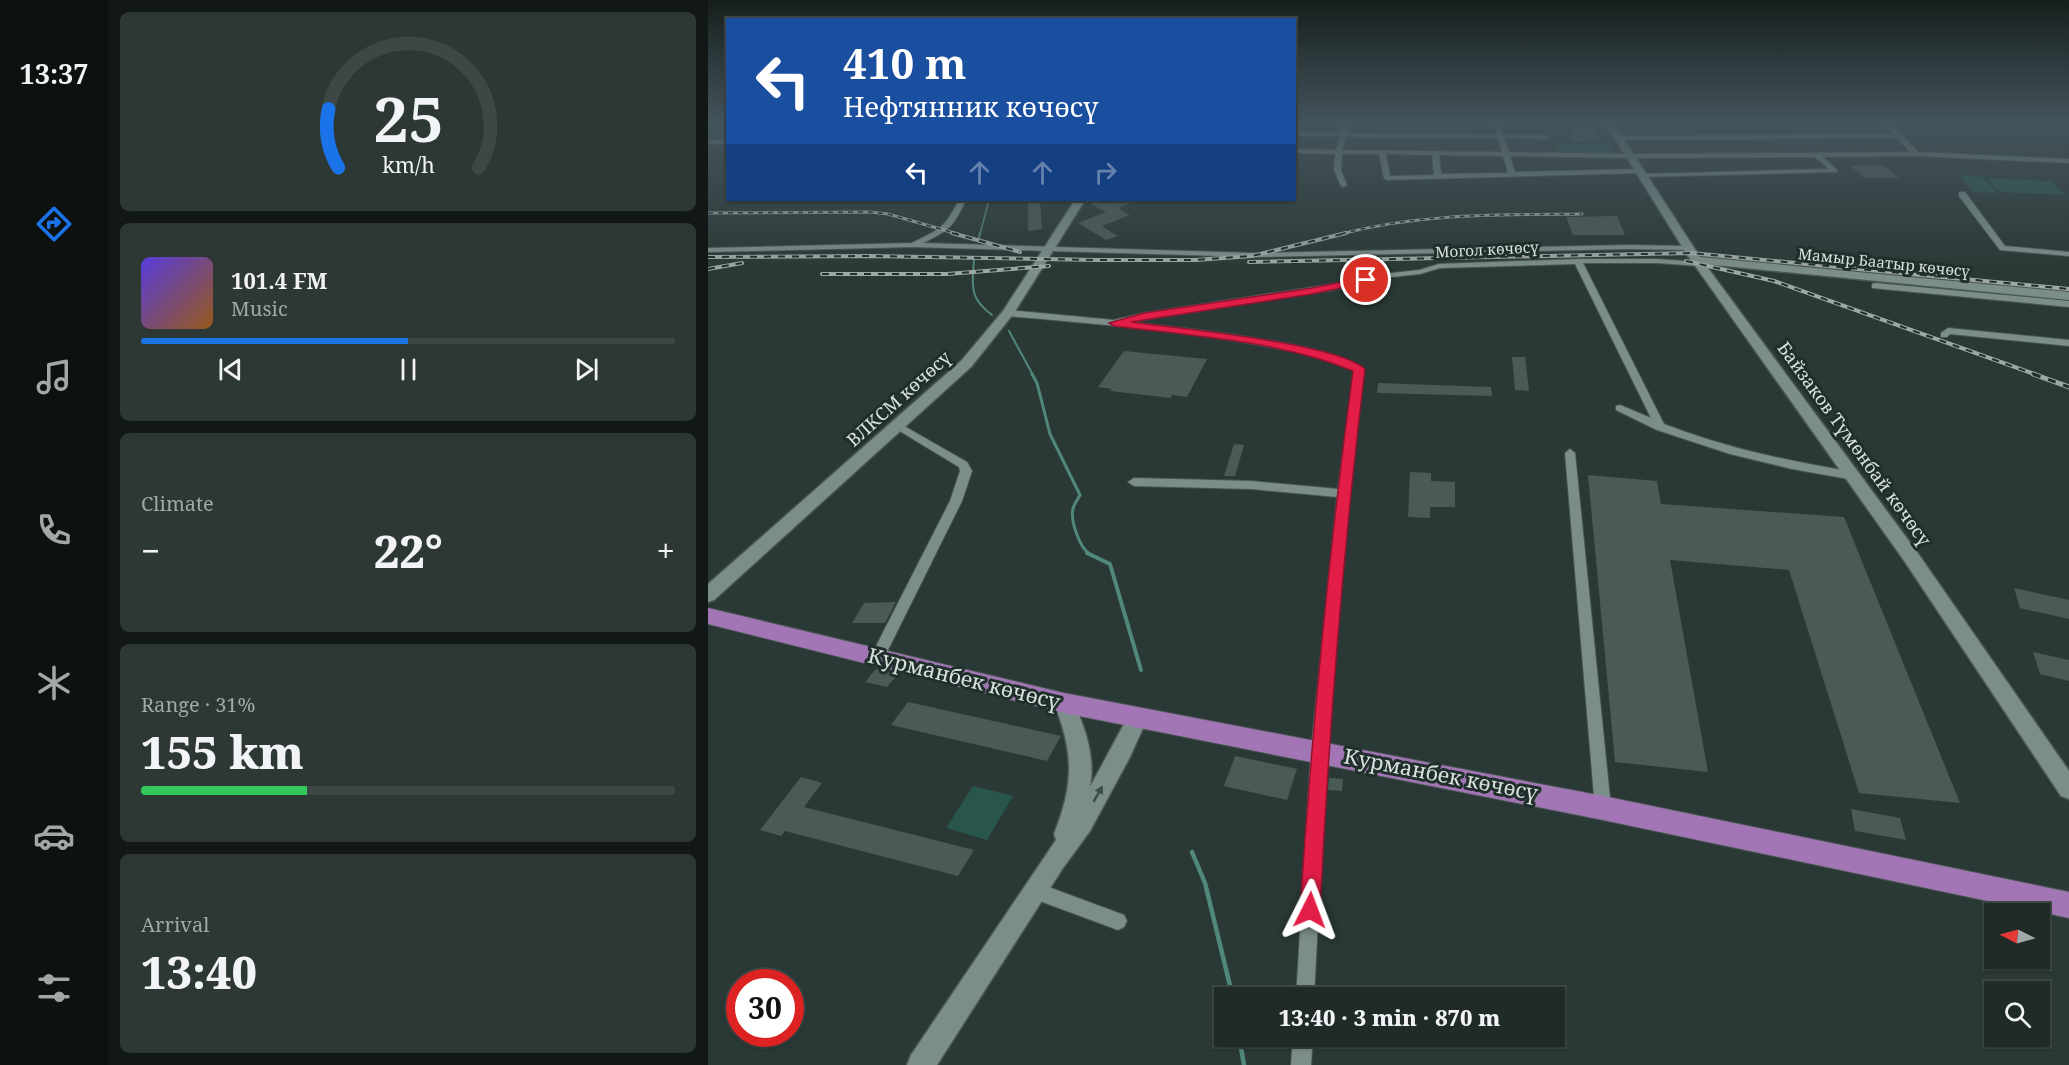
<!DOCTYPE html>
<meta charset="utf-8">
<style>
body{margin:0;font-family:"Noto Serif",serif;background:#2d3734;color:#f1f3f6;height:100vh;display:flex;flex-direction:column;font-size:22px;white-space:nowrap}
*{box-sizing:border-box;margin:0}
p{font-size:20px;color:#a2a7a8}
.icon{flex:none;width:33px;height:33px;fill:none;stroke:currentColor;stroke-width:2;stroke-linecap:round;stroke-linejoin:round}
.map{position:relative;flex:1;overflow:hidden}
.drawer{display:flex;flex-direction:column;gap:12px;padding:12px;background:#121816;width:600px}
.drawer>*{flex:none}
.guide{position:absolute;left:18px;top:18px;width:570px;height:183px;border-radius:0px;box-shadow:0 2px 4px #0004,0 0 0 2px #3d4745;background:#1a4fa0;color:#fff;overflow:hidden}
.needle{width:39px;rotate:276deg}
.fabs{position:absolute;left:1276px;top:903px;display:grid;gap:12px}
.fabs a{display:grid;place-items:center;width:66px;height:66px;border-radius:0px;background:#202b28;box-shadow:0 2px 4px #0004,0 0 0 2px #3d4745;font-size:30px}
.speed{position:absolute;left:18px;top:969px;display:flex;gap:12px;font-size:30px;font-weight:700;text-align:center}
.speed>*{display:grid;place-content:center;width:78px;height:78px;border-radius:50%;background:#202b28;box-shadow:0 2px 4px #0004,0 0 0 2px #3d4745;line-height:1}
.speed .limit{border:9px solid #d22;background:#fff;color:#111}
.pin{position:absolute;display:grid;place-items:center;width:51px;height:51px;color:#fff;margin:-26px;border:3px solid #fff;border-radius:50%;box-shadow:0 2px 6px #0007}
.me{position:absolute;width:66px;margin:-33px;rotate:3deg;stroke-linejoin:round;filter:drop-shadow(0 0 4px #0008)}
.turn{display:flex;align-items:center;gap:21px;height:126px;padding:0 18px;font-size:27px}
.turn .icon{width:78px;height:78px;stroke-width:2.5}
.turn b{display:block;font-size:42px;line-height:51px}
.lanes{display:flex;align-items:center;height:57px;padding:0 18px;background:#0003;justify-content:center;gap:30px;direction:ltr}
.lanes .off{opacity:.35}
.big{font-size:45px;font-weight:800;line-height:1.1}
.drawer .card{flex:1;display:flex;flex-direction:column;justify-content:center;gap:9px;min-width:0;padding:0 21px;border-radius:9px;background:#2d3734}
.drawer .dial{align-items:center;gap:0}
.dial svg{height:156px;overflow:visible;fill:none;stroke:#3d4745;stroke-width:7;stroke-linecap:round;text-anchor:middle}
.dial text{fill:#f1f3f6;stroke:none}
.song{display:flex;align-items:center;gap:18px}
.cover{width:72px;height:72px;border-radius:9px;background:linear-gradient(135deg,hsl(250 70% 55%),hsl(30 70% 35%))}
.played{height:6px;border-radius:3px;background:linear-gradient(90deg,#1a73e8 50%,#3d4745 50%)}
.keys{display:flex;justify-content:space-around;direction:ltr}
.heat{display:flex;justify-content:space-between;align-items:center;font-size:33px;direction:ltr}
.charge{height:9px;border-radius:4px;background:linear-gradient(90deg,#34c759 31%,#3d4745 0)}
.trip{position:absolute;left:506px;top:987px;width:351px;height:60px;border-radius:0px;background:#202b28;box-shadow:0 2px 4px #0004,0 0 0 2px #3d4745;font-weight:800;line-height:60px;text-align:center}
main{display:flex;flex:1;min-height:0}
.tabs{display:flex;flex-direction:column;width:108px;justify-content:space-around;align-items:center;background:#0d1110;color:#a2a7a8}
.tabs .icon{width:42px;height:42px}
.tabs .current{color:#1a73e8}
.tabs b{font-size:27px;color:#f1f3f6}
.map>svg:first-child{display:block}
.green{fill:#29564b}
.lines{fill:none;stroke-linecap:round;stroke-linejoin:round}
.stream-far4{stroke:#50887a;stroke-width:1.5}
.stream-far3{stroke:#50887a;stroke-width:2}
.stream-far2{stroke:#50887a;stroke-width:3}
.stream-far1{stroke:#50887a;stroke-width:4}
.stream{stroke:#50887a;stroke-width:4.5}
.building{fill:#4a5a55}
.street-casing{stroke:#495653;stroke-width:2}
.secondary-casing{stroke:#495653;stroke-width:3}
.primary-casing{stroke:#495653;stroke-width:2}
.street{fill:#7c8e89;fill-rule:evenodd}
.secondary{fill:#7c8e89;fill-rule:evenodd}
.primary{fill:#a276b4;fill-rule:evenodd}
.rail-far2-casing{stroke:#9ea9a6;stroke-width:3}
.rail-far1-casing{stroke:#9ea9a6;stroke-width:4}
.rail-casing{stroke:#9ea9a6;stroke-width:5}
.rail-far2{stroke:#202f2b;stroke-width:1.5;stroke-dasharray:5;stroke-linecap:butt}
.rail-far1{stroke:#202f2b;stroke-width:2;stroke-dasharray:7;stroke-linecap:butt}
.rail{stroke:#202f2b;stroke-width:3;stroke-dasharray:8;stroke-linecap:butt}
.oneway{fill:#3c4c47}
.route{fill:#e11d48;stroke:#92132f;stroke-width:1.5}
.labels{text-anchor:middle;stroke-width:6;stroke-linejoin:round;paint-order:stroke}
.far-street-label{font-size:15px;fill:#d8e1de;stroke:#202f2b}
.street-label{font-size:18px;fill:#d8e1de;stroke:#202f2b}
.near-street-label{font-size:21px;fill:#d8e1de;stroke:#202f2b}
</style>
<main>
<nav class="tabs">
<b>13:37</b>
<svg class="icon current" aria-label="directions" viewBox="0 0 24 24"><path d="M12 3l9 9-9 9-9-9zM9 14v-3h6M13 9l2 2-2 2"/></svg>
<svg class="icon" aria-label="music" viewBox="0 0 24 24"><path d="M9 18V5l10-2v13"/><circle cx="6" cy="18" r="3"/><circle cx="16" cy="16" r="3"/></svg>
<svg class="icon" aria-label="phone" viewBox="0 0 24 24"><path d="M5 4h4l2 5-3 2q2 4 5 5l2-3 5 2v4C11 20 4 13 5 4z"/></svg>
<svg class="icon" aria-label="climate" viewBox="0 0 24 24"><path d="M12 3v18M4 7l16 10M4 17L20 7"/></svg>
<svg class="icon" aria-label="car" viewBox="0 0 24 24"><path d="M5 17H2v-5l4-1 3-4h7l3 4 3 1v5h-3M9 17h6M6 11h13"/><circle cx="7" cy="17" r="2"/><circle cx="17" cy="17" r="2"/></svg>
<svg class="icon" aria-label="filters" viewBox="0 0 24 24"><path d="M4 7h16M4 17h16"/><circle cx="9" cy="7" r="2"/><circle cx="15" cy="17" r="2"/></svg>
</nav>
<section class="drawer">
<div class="card dial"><svg viewBox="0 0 100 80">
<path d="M14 69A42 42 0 1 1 86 69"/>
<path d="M14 69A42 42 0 0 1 9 39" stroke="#1a73e8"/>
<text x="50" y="56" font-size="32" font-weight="700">25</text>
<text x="50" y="72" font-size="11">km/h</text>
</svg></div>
<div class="card">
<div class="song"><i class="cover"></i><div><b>101.4 FM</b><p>Music</p></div></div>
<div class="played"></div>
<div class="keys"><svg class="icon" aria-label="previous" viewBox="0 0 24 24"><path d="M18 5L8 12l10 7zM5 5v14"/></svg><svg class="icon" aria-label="pause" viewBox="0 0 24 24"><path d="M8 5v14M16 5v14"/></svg><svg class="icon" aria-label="next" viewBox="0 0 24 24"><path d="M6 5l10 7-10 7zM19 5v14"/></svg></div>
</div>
<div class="card"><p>Climate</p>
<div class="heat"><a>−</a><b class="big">22°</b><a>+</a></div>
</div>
<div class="card"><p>Range · 31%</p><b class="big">155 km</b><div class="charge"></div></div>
<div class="card"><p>Arrival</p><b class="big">13:40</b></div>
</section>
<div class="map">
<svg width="1361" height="1065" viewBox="0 0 1361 1065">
<rect width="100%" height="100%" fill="#2a3935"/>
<!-- green -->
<g class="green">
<path d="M849,144H903L908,153H852Z"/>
<path d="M1251,175L1274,177L1290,193L1265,192Z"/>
<path d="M1278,178L1342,181L1359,195L1292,192Z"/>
<path d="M265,786L305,796L279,840L238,828Z"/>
</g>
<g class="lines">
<!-- stream-far4 -->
<path class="stream-far4" d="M272,234L281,200"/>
<!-- stream-far3 -->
<g class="stream-far3">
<path d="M271,238L272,233"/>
<path d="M266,260C264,286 261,298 284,315"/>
<path d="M301,331L325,375"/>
</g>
<!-- stream-far2 -->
<path class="stream-far2" d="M324,374L329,383L342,434L372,495C370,499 366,504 365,509C362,520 372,549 382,554"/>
<!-- stream-far1 -->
<path class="stream-far1" d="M379,553L402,564L433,670"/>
<!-- stream -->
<g class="stream">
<path d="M484,852L497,883L525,998"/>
<path d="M531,1036L536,1065"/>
</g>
</g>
<!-- building -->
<g class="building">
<path d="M860,127H885L894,141L867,142Z"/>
<path d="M1166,165L1177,166L1191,178H1156L1142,166Z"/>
<path d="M320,200H332L334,229L320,231Z"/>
<path d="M394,200H431L410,208L422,215L394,226L410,236L398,240L370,223L398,212L383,204Z"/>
<path d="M909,216L917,235H865L858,217Z"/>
<path d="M416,351L499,359L479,397L464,395L463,398L402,391L404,389L390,387Z"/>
<path d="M804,357H817L821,391L807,390Z"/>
<path d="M670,383L783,387L784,396L669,393Z"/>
<path d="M526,444L536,445L527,476H516Z"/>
<path d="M702,472L723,473V481L747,482V507H722V518L700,517Z"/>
<path d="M880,475L949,481L953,504L1136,517L1252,803L1151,793L1081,570L962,560L1000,772L907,762Z"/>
<path d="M1306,588L1361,600V619L1312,608Z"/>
<path d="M188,602L177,623H144L156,603Z"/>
<path d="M1325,652L1361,660V681L1332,674Z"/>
<path d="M168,669L190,674L179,687L157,682Z"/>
<path d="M200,702L353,736L339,761L183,725Z"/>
<path d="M527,756L589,769L579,800L516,786Z"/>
<path d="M93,777L114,783L96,807L266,850L250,876L77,831L73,836L52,830Z"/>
<path d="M621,778L635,779L634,791L620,790Z"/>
<path d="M1143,809L1192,818L1198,840L1147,831Z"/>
</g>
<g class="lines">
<!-- street casing -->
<g class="street-casing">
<g id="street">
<path d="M637,121H643L639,133L789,135L785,121H791L795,135H838L841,137L838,139L796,138L801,152L921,154L1202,152L1189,138L910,140L907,138L910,136L1185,134L1173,121H1180L1210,152L1361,159V163L1208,156L1115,157L1129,170V172L934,177L931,175L932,174L1121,169L1107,157L921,158L802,156L807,172L931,169L934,171L931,173L679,180L676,178L671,154H634L633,170L639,185L635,187L633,186L626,170L627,154L586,153V149L628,150L632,136H586V132L633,133ZM638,137L790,138L794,152L634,150ZM678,154L724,155L726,175L682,176ZM731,155L795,156L800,173L733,174Z"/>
<rect x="0" y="140" width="20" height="4"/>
<path d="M1251,192H1257L1297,246L1361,252V256L1292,250L1251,196Z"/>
<path d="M251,200H258C245,227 242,230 215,243L547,253L920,245L980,246L984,248L980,250L920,249L547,257L205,247L0,252V248L204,243C232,229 236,229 251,200Z"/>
<path d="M870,259H949L991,262L995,264L991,266L949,263H875L956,424C1017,448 1081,461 1146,472L1150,473L1152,476L1150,479L1146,480L1084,469L1022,454L949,430L908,410V406L912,405L943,418L867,264L732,268L712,274L675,278L625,290L422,322C465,327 629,343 656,370L641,494L619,751L606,998H588L603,751L629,497L543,489L426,486L420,482L426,478L543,481L630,489L646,371C624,357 593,353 567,348C479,331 389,324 300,316L296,313L300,310L406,320L436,313L625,284L675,274L711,270L731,264Z"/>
<path d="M1167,283L1361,301V307L1164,288V284Z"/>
<path d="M1240,328L1361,340V346L1242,334L1239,337H1233V333Z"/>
<path d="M189,422L259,462L264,471L254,501L174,662L169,664L164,662L162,658L242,501L252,471L251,467L185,427L184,425Z"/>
<path d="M862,449L867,453L903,808L901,814L895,816L889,814L887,808L857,453Z"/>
<path d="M327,882L416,915L419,921L416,927L410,930L321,897L318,891L321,885Z"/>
<path d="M585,1036H605L603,1065H583Z"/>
</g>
</g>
<!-- secondary casing -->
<g class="secondary-casing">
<g id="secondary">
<path d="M896,121H904L992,257L1361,292V300L997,264L1209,552L1361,771V799L1353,796L1197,562L978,253Z"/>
<path d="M367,200H377L306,313L263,367L6,600L0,602V584L253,361L295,311Z"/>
<path d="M356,694L363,697C376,725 388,755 382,787L423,711L430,708L437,711L440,717L422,757L382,831L355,868L229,1065H199L203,1055L348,840L346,834C366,783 366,754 346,703L349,697Z"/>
</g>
</g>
<!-- primary casing -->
<g class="primary-casing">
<path id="primary" d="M0,608L356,693L895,796L1361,892V918L895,820L356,713L0,624Z"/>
</g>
<!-- street -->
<use href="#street" class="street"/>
<!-- secondary -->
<use href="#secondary" class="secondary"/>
<!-- primary -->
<use href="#primary" class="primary"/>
<!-- rail-far2 casing -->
<g class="rail-far2-casing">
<g id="rail-far2">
<path d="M0,213L161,212L180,214L250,234"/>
<path d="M633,234C713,213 792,215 874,214"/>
</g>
</g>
<!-- rail-far1 casing -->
<g class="rail-far1-casing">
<g id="rail-far1">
<path d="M244,233L312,252"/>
<path d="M0,257L161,256L389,260H488L544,256L638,233"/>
<path d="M978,261L1066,281L1329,375"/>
<path d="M541,262L983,253L1361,289"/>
<path d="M0,269L34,263"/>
<path d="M114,274H239L341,266"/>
</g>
</g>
<!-- rail casing -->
<g class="rail-casing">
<path id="rail" d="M1325,374L1361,387"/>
</g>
<!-- rail-far2 -->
<use href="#rail-far2" class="rail-far2"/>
<!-- rail-far1 -->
<use href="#rail-far1" class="rail-far1"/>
<!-- rail -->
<use href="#rail" class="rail"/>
</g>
<!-- one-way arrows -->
<defs><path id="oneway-solid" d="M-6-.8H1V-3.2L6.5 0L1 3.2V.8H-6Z" transform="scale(1.5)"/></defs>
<use class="oneway" href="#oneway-solid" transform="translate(390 794) rotate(-60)"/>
<!-- sky -->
<linearGradient id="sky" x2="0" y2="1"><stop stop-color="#171f1d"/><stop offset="0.45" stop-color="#44545c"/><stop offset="1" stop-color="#44545c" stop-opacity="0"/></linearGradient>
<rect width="1361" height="271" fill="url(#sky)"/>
<!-- route -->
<path class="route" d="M658,277L662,278V282L604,294L423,322C468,328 628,343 657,369C635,549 621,729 612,910L609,917L602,920L595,917L592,910C604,730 621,550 645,371C573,341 484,336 406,326L401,323L436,313L604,288Z"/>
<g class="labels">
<!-- far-street labels -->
<g class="far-street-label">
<text transform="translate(779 250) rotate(-3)" y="5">Могол көчөсү</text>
<text transform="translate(1176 263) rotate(6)" y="5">Мамыр Баатыр көчөсү</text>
</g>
<!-- street labels -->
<g class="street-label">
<text transform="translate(191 399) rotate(-42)" y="6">ВЛКСМ көчөсү</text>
<text transform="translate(1146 444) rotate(54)" y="6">Байзаков Түмөнбай көчөсү</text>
</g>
<!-- near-street labels -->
<g class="near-street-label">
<text transform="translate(256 679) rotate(14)" y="7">Курманбек көчөсү</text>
<text transform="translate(733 775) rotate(11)" y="7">Курманбек көчөсү</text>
</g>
</g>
</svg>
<div class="fabs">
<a><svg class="needle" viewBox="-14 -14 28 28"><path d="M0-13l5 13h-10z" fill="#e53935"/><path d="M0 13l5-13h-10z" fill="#a2a7a8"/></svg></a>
<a><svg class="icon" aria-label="search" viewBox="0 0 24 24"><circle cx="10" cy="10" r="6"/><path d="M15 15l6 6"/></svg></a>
</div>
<div class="speed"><div class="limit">30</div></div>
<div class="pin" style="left:658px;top:280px;background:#d93025"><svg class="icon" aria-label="arrive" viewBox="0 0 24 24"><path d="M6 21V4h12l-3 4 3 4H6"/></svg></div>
<svg class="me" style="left:602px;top:910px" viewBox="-20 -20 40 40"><path d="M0-17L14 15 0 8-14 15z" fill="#e11d48" stroke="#fff" stroke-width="4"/></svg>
<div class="trip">13:40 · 3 min · 870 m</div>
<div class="guide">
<div class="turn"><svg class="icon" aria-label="left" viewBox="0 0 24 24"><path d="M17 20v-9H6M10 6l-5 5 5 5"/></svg><div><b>410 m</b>Нефтянник көчөсү</div></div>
<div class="lanes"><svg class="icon" aria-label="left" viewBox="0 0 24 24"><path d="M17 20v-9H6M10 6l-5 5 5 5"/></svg><svg class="icon off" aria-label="ahead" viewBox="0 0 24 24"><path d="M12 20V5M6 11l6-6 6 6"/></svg><svg class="icon off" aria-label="ahead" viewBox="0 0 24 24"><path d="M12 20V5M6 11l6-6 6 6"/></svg><svg class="icon off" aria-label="right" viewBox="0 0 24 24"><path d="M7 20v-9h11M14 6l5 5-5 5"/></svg></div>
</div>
</div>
</main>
